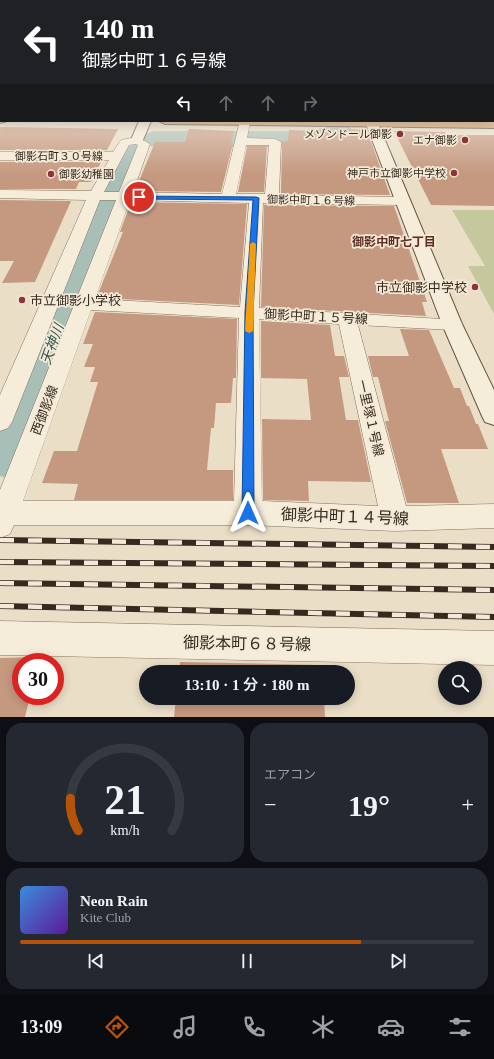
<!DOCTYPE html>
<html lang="ja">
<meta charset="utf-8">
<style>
body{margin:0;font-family:"Times New Roman","Noto Sans JP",serif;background:#242831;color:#f1f3f6;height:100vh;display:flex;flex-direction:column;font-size:15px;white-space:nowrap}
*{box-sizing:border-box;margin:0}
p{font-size:13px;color:#9ea1a6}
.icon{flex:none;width:22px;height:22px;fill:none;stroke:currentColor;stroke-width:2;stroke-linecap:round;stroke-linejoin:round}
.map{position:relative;height:717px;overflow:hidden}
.drawer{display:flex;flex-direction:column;gap:6px;padding:6px;background:#0d0f14;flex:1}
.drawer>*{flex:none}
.top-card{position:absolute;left:0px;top:0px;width:494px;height:122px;box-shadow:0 2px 10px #0003;background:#202124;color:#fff;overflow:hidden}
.fabs{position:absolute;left:438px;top:661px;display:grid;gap:8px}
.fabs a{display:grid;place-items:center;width:44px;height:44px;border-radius:50%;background:#171b24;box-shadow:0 2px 10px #0003;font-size:20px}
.speed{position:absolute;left:12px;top:653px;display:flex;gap:8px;font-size:20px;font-weight:700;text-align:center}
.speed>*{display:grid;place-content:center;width:52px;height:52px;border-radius:50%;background:#171b24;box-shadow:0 2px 10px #0003;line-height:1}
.speed .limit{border:6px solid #d22;background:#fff;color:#111}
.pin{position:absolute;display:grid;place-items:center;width:34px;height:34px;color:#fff;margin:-17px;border:2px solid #fff;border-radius:50%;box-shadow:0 1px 4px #0007}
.me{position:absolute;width:44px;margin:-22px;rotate:0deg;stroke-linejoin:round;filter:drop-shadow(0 0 3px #0008)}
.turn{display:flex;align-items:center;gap:14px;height:84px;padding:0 16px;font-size:18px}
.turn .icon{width:52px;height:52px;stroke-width:2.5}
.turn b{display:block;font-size:28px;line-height:34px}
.lanes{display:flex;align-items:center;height:38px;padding:0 16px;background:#0003;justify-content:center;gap:20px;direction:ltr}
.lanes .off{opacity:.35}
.big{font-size:30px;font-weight:600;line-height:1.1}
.drawer .tile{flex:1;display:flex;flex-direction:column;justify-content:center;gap:6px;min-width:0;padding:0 14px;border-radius:16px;background:#242831}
.drawer .dial{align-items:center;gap:0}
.dial svg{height:104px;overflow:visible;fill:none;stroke:#363941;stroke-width:7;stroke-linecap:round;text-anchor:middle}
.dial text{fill:#f1f3f6;stroke:none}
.song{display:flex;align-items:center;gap:12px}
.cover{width:48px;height:48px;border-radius:6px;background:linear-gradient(135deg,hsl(210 70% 55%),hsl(270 70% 35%))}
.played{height:4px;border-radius:2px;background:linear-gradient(90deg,#b45309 75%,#363941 75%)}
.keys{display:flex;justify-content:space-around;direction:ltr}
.heat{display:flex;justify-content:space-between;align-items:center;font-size:22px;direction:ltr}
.drawer .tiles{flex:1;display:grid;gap:6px;grid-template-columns:1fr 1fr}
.tile:last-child{grid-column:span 2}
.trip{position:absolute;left:139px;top:665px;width:216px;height:40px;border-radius:20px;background:#171b24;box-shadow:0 2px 10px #0003;font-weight:600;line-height:40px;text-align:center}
.dock{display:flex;height:64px;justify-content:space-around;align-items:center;background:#090b0e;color:#9ea1a6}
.dock .icon{width:28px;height:28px}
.dock .selected{color:#b45309}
.dock b{font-size:18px;color:#f1f3f6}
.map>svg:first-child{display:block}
.green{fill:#c5c89c}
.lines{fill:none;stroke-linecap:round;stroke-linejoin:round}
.river{fill:#a8bfb7;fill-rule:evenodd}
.building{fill:#c59980}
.street-casing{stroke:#85705e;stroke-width:1}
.secondary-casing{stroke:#665241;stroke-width:2}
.highway-casing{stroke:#533f32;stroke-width:2}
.street{fill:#f6ecda;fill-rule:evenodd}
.secondary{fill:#f6ecda;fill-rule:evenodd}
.highway{fill:#d29960;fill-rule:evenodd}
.rail-casing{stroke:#362a20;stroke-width:6}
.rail{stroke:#f3e9d6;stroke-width:4.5;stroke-dasharray:14;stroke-linecap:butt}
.route{fill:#1a73e8;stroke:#114b97}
.slow{fill:#f59e0b}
.poi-dot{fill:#8e3339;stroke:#f3e9d6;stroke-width:1.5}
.labels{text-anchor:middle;stroke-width:3.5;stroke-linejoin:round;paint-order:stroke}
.far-poi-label{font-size:11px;fill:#362a20;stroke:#f3e9d6;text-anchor:end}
.far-street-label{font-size:11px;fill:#362a20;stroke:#f3e9d6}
.far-neighbourhood-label{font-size:12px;font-weight:bold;fill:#5f2c23;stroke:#f3e9d6}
.poi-label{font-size:13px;fill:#362a20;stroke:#f3e9d6;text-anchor:end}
.street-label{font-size:13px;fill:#362a20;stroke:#f3e9d6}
.water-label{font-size:14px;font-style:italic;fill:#315550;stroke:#f3e9d6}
.near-street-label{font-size:16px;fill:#362a20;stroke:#f3e9d6}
</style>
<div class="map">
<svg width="494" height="717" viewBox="0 0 494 717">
<rect width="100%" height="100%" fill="#eadec7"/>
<!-- green -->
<path class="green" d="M452,210H494V314L468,266H485Z"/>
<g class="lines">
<!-- river -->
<path class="river" d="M339,122L348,124L351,129L348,134L317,147H154L146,145L122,193L39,457L31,473L11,479L0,476V415L92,193L124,139L133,137L142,139L145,134L154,131H313Z"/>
</g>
<!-- building -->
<g class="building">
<path d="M0,127L62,128L118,129L107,150H0Z"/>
<path d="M189,129L234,131L231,143H233L221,192L135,191L155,142H185Z"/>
<path d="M344,129L367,130L390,195L281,194L282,141H288L289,130L345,132Z"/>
<path d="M394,131L444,132L447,135H494V206L431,205Z"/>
<path d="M247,146H267L264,192H238Z"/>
<path d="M0,162H101L91,182H79L76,189H0Z"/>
<path d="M0,200L71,201L35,282L2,283L14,261H0Z"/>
<path d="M131,202L247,204L239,305L100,298L102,294H98L123,232H120Z"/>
<path d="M264,205L394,206L427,302H422L426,316L261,307Z"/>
<path d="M95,312L237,319L236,378H233L231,403H216L214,428H211L207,470H233V500H74L78,484L42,483L54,451H77L98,382H90L95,367H84L93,344H83Z"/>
<path d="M261,321L330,325L335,356H344L349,377H339L346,420H358L371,482L308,481L309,501L263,500L262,419L311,420L307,379L261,378Z"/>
<path d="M400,329L429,330L454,388H460L467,406H469L476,424H478L488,449H441L459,503H407L385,421H389L378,377H373L368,356H409Z"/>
<path d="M40,657L38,662H21V696H30L25,717H0V658Z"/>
<path d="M180,662L321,665L322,672H179Z"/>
<path d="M176,698H324L325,717H174Z"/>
</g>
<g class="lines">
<!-- street casing -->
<g class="street-casing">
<g id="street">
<rect x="493" y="84" width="1" height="6"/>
<path d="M240,121L250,122L247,138L275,139L281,142L279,195L403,197L408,198L410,201L408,204L403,205L263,203L259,308L459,320L462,324L459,328L452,330L358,325L406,506L494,504V528L395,531L248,525H14L10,534L0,538V490L116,200H100L12,422L8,428L0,431V395L86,200L0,198V190L91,191L109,160H0V152H113L121,140L137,137L150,144L133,192L222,194ZM135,144L138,145L119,192H104L129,145ZM246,145H269L265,194H236ZM130,200L249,203L240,307L95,299ZM91,310L239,318L234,501H23ZM259,319L339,324L378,506L262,501Z"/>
<path d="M0,621L494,631V665L0,655Z"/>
</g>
</g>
<!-- secondary casing -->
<g class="secondary-casing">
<g id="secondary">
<path d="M139,121H151L143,140L137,144L131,140Z"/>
<path d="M365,121H377L462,324L494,390V425L485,422L482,416L442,324Z"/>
</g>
</g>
<!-- highway casing -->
<g class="highway-casing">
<g id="highway">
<path d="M0,117L1,121H6L5,122L0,123Z"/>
<path d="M159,121L494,122V128L165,124Z"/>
</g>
</g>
<!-- street -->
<use href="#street" class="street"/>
<!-- secondary -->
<use href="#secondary" class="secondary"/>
<!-- highway -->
<use href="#highway" class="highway"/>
<!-- rail casing -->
<g class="rail-casing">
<g id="rail">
<path d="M0,540L494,547"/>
<path d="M0,562L494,566"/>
<path d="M0,583L494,590"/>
<path d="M0,606L494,617"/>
</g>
</g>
<!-- rail -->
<use href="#rail" class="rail"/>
</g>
<!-- sky -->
<linearGradient id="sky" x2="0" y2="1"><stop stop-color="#8eb8d4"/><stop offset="0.43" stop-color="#f6f0e6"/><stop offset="1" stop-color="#f6f0e6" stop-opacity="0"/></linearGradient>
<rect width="494" height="174" fill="url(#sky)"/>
<!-- route -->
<path class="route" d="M137,196L256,197L259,198L253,312L254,513L252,517L248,519L244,517L242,513L245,312L253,200L139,199L136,197Z"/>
<!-- slow -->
<path class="slow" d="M253,242L256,244L253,331L249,333L245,331L250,244Z"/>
<!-- markers -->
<g class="poi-dot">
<circle cx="400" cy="134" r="4"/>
<circle cx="465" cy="140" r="4"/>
<circle cx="454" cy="173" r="4"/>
<circle cx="51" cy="174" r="4"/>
<circle cx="475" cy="287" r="4"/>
<circle cx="22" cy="300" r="4"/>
</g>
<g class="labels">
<!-- far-poi labels -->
<g class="far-poi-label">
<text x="392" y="138">メゾンドール御影</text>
<text x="457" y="144">エナ御影</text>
<text x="446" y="177">神戸市立御影中学校</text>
<text x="59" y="178" text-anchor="start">御影幼稚園</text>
</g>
<!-- far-street labels -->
<g class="far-street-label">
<text x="59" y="160">御影石町３０号線</text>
<text transform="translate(311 200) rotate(1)" y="4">御影中町１６号線</text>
</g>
<!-- far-neighbourhood labels -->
<g class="far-neighbourhood-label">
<text x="394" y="246">御影中町七丁目</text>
</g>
<!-- poi labels -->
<g class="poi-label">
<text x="467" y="292">市立御影中学校</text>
<text x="30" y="305" text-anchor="start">市立御影小学校</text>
</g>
<!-- street labels -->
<g class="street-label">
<text transform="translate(316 316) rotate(3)" y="5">御影中町１５号線</text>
<text transform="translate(44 410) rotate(-69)" y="5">西御影線</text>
<text transform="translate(371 418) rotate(77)" y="5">一里塚１号線</text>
</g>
<!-- water labels -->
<g class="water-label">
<text transform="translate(52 344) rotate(-70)" y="5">天神川</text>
</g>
<!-- near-street labels -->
<g class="near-street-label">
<text transform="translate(345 516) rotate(2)" y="6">御影中町１４号線</text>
<text transform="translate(247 643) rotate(1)" y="6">御影本町６８号線</text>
</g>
</g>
</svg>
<div class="fabs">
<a><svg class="icon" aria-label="search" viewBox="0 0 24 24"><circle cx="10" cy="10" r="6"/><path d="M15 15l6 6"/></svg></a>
</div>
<div class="speed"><div class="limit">30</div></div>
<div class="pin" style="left:139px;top:197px;background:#d93025"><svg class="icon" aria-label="arrive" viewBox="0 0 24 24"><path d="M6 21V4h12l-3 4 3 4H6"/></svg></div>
<svg class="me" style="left:248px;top:513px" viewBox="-20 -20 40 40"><path d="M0-17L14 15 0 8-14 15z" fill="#1a73e8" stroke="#fff" stroke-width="4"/></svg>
<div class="trip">13:10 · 1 分 · 180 m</div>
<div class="top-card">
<div class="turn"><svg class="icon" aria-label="left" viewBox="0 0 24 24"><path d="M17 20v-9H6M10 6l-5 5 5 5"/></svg><div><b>140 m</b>御影中町１６号線</div></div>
<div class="lanes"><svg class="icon" aria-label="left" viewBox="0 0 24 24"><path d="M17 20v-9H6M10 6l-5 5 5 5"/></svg><svg class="icon off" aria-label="ahead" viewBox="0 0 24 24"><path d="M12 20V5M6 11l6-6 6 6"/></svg><svg class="icon off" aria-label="ahead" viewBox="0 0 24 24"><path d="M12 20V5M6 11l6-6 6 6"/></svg><svg class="icon off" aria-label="right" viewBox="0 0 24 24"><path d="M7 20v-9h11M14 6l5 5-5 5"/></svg></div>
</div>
</div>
<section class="drawer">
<div class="tiles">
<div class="tile dial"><svg viewBox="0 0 100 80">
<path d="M14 69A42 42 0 1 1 86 69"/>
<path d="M14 69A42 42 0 0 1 8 44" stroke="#b45309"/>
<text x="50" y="56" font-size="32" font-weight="700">21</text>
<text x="50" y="72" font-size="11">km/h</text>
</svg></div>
<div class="tile"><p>エアコン</p>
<div class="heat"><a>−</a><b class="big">19°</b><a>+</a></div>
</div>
<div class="tile">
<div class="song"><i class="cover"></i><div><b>Neon Rain</b><p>Kite Club</p></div></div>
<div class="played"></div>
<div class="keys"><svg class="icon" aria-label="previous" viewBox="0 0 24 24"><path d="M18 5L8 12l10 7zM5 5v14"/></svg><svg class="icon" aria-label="pause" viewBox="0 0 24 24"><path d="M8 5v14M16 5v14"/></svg><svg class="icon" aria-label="next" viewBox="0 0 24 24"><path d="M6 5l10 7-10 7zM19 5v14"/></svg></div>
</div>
</div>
</section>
<nav class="dock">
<b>13:09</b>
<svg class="icon selected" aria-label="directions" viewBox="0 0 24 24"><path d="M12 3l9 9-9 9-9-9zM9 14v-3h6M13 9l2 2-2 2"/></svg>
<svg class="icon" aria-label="music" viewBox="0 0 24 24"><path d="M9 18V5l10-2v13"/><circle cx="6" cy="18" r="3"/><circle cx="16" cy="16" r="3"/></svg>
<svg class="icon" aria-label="phone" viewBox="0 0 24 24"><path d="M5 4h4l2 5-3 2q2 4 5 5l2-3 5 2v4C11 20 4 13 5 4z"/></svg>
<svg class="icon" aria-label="climate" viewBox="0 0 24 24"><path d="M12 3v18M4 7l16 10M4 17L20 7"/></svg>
<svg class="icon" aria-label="car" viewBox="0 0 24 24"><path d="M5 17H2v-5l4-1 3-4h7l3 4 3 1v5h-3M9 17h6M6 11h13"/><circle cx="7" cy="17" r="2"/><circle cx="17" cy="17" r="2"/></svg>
<svg class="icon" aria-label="filters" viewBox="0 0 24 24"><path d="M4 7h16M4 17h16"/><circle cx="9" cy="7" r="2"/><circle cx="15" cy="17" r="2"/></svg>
</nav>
